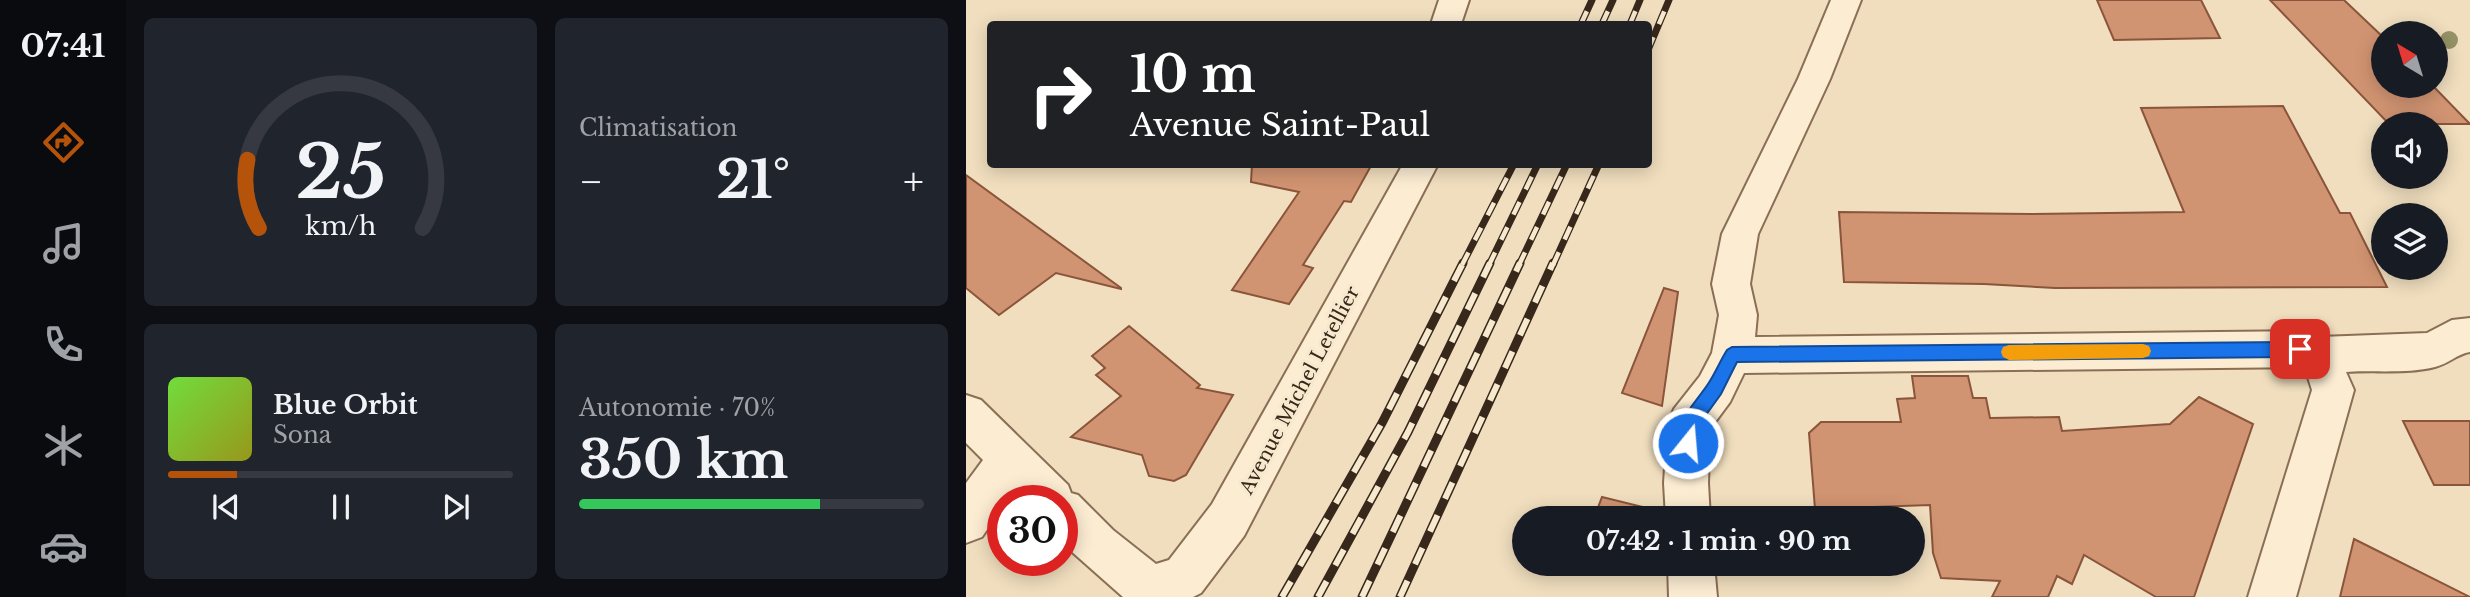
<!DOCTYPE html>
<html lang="fr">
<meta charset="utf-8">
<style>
body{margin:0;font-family:"Libre Baskerville",serif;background:#20242c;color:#f1f3f6;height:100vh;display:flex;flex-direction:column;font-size:26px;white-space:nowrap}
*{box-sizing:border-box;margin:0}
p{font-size:23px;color:#9ea1a6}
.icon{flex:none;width:38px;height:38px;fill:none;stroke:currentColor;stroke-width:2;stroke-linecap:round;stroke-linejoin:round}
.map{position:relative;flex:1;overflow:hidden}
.sheet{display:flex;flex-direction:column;gap:18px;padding:18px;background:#0d0f14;width:840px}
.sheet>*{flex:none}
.banner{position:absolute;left:21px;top:21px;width:665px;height:147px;border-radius:7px;box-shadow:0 4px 18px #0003;background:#202124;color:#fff;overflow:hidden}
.needle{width:46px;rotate:322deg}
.buttons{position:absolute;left:1405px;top:21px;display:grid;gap:14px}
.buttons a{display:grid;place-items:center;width:77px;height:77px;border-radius:50%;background:#171b24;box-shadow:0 4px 18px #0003;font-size:35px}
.speed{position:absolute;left:21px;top:485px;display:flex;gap:14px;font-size:35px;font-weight:700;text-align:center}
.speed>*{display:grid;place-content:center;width:91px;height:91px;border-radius:50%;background:#171b24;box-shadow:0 4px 18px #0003;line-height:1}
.speed .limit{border:10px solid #d22;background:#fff;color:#111}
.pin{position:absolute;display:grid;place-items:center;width:60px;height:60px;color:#fff;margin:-30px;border-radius:14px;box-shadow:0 4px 10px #0006}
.me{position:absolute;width:77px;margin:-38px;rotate:17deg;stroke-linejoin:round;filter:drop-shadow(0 0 5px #0008)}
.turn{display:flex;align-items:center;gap:24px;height:147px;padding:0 28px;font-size:32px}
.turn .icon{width:91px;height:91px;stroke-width:2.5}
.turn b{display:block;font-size:49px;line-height:60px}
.big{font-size:52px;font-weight:700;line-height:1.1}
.sheet .card{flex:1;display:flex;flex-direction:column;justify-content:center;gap:10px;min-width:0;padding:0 24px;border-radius:10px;background:#20242c}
.sheet .dial{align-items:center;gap:0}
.dial svg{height:182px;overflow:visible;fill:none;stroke:#363941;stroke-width:7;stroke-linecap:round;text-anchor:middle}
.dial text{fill:#f1f3f6;stroke:none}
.song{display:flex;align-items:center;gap:21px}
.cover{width:84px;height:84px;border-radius:10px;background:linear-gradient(135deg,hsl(100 70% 55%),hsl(60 70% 35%))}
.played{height:7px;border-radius:4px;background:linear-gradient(90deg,#b45309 20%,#363941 20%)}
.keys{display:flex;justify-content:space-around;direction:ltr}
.heat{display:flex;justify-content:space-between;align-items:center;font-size:38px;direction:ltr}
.charge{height:10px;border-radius:5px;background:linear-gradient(90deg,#34c759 70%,#363941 0)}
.sheet .tiles{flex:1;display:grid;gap:18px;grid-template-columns:repeat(2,1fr)}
.trip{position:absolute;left:546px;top:506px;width:413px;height:70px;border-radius:35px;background:#171b24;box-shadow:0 4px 18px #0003;font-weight:700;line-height:70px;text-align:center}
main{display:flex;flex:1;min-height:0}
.tab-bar{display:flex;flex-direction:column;width:126px;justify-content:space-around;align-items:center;background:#090b0e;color:#9ea1a6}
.tab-bar .icon{width:49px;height:49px}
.tab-bar .on{color:#b45309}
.tab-bar b{font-size:32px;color:#f1f3f6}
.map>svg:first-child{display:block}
.building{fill:#d19472;stroke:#8a553a;stroke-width:2}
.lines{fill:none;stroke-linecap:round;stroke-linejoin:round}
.street-casing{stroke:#8a6e56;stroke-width:4}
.street{fill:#fbecd2;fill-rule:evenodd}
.rail-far1-casing{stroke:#38281b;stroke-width:7}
.rail-casing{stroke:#38281b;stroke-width:9}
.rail-far1{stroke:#f7e9ce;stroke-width:4.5;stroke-dasharray:14;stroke-linecap:butt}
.rail{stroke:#f7e9ce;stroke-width:6;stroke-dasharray:18;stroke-linecap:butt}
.tree{fill:#969368}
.route{fill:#1a73e8;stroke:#114b97;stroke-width:2}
.slow{fill:#f59e0b}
.labels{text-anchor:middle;stroke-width:6;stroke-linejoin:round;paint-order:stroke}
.street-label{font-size:19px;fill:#38281b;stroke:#f7e9ce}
</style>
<main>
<nav class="tab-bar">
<b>07:41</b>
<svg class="icon on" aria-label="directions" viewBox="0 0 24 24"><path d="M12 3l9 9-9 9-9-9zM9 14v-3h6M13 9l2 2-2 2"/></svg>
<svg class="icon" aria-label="music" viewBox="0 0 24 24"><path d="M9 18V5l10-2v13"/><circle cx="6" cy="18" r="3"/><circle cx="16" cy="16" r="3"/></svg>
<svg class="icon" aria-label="phone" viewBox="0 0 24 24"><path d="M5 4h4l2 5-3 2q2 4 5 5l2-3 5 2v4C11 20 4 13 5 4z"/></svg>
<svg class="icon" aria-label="climate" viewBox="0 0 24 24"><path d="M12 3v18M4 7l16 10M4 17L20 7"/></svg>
<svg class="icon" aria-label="car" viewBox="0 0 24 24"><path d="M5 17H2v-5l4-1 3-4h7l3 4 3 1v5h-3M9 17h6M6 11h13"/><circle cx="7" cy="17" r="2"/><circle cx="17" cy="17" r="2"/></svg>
</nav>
<section class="sheet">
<div class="tiles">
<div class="card dial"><svg viewBox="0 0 100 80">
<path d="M14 69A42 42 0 1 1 86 69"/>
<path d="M14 69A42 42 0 0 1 9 39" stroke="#b45309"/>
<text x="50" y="56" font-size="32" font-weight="700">25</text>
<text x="50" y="72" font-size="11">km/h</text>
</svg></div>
<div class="card"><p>Climatisation</p>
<div class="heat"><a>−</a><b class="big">21°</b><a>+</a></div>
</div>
<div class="card">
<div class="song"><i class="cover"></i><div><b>Blue Orbit</b><p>Sona</p></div></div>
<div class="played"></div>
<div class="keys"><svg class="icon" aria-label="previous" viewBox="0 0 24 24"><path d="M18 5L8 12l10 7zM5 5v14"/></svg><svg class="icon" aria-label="pause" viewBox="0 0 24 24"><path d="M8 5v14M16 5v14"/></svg><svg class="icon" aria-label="next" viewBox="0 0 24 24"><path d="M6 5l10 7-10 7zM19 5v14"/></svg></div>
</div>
<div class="card"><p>Autonomie · 70%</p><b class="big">350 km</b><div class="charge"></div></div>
</div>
</section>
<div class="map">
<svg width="1504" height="597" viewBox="0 0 1504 597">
<rect width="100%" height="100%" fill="#f0debe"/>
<!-- building -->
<g class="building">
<path d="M1131,0H1235L1254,38L1148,40Z"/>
<path d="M1304,0H1378L1418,38V86H1467L1504,124H1423Z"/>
<path d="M1317,106L1374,213H1384L1421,287L1089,288L1018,284L878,282L873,212L1065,214L1218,212L1175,108Z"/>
<path d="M286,164H406L385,202L378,201L337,265L347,268L323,304L266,290L333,192L285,182Z"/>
<path d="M0,175L155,288V289L90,273L33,315L0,288Z"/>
<path d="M698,288L712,292L696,406L656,393Z"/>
<path d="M163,326L234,385L231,388L267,395L220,475L208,481L183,476L176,455L105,437L155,396L130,375L139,368L126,356Z"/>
<path d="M946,376H1002L1007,398H1020L1024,418L1093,417L1096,431L1204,424L1233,397L1287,424L1228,597H1190L1118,555L1106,584L1091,576L1082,597H1026L1034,581L975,578L967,553L964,505L849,509L843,433L855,422H935L931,399L949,398Z"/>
<path d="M1437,421H1504V485H1468Z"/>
<path d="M636,497L681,508L683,518H628Z"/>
<path d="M1388,539L1504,597H1374Z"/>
</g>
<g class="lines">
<!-- street casing -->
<g class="street-casing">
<g id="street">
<path d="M473,0H503L495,24H465Z"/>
<path d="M865,0H895L864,79L792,234L784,284L791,315L789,337L1334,331L1354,337L1461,333L1486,320L1504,318V352C1491,354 1482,364 1469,367C1442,374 1409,370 1380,372L1388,390L1330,597H1282L1346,390L1339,368L1334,367L778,373L764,402L744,429L742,483L744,518H700L698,483L702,423L708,409L734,376L746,353L753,315L746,284L756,234L832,79Z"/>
<path d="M437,164H472L278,536L235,593L227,597H157L96,543V500H56L47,491L40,500H37V506L16,537L0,543V483L17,460L0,443V395L15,400L102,485L105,493L112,495L147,530L190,564L203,560L246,504Z"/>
<path d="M702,564H748L751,597H703Z"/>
</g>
</g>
<!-- street -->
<use href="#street" class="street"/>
<!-- rail-far1 casing -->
<g class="rail-far1-casing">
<g id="rail-far1">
<path d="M615,24L626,0"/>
<path d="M636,24L647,0"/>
<path d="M664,24L674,0"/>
<path d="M682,50L703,0"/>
<path d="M496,265L548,164"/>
<path d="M523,265L572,164"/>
<path d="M553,265L601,164"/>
<path d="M587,265L633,164"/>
</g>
</g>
<!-- rail casing -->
<g class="rail-casing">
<g id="rail">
<path d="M316,597L416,423L497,263"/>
<path d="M352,597L442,432L524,263"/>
<path d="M396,597L554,263"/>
<path d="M434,597L587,263"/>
</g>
</g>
<!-- rail-far1 -->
<use href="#rail-far1" class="rail-far1"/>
<!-- rail -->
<use href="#rail" class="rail"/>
</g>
<!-- trees -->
<circle class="tree" cx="1483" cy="40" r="9"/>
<!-- route -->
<path class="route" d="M1334,342L1340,344L1342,349L1340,354L1334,357L771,362L755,394L732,426L728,449L722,452L716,449C705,424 729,404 742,384C749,374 754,361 761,350L766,347Z"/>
<!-- slow -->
<path class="slow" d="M1177,344L1183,346L1185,351L1183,356L1177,358L1043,360L1037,357L1035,352L1037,347L1043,345Z"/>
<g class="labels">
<!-- street labels -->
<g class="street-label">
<text transform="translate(333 390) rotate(-62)" y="7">Avenue Michel Letellier</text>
</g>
</g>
</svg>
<div class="buttons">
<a><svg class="needle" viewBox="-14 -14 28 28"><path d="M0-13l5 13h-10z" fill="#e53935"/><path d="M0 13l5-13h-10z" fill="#9ea1a6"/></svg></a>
<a><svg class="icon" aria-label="sound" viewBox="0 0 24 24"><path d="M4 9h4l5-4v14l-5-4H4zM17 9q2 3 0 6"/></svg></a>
<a><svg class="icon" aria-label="layers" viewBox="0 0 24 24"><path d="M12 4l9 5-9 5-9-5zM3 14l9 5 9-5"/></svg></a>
</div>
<div class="speed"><div class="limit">30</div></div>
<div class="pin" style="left:1334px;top:349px;background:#d93025"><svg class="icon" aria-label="arrive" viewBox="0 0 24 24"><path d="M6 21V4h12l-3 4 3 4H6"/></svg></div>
<svg class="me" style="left:722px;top:443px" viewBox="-20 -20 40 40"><circle r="17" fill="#1a73e8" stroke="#fff" stroke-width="3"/><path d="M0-11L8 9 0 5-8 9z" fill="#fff"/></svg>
<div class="trip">07:42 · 1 min · 90 m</div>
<div class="banner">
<div class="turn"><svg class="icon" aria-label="right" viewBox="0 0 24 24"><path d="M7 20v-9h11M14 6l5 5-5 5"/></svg><div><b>10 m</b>Avenue Saint-Paul</div></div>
</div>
</div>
</main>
